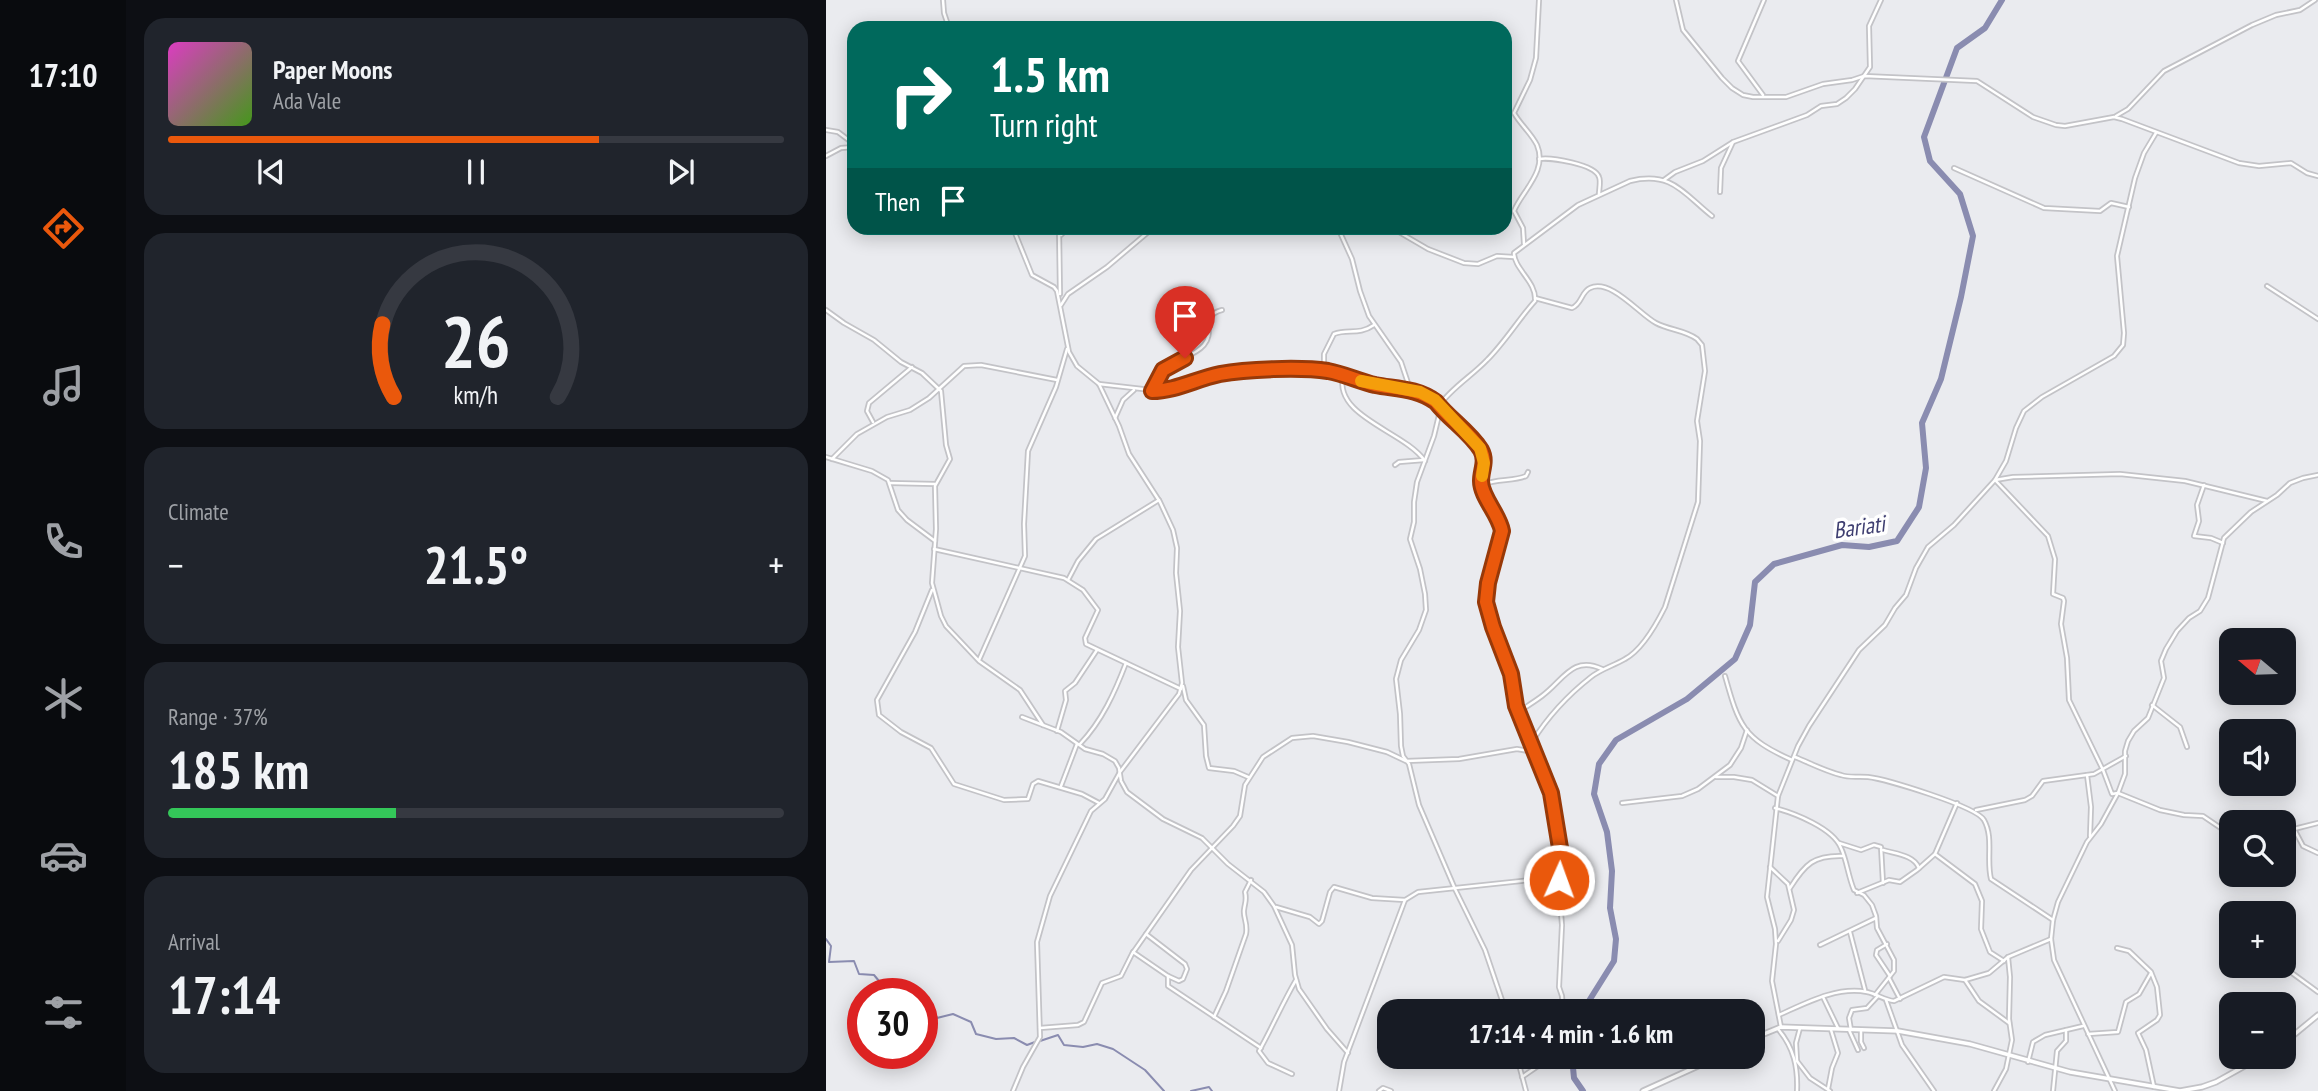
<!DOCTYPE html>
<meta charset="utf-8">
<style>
body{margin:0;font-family:"PT Sans Narrow",sans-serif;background:#20242c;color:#f1f3f6;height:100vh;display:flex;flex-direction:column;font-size:26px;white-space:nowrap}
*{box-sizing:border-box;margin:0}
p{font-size:23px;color:#9ea1a6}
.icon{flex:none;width:38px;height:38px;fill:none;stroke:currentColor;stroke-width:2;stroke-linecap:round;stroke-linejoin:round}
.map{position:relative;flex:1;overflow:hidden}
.sheet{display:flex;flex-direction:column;gap:18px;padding:18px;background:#0d0f14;width:700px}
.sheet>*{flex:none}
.banner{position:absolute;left:21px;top:21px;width:665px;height:214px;border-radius:21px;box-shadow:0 4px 18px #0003;background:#00695c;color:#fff;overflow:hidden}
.needle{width:46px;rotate:289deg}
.buttons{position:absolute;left:1393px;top:628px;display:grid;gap:14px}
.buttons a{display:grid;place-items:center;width:77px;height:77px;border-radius:14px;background:#171b24;box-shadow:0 4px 18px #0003;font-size:35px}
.speed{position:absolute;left:21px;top:978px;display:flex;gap:14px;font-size:35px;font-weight:700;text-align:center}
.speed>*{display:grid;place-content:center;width:91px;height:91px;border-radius:50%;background:#171b24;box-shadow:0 4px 18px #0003;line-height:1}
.speed .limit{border:10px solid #d22;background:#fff;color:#111}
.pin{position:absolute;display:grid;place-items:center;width:60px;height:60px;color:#fff;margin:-72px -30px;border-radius:50% 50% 50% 0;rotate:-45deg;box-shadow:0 0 7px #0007}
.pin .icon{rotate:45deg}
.me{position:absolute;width:77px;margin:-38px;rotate:2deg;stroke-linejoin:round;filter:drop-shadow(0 0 5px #0008)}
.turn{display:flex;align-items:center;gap:24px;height:147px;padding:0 28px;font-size:32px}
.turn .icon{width:91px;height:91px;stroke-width:2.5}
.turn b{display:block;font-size:49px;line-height:60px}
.then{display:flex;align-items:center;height:66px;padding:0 28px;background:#0003;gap:14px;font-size:26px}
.big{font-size:52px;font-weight:700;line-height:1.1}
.sheet .card{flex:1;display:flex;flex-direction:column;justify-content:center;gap:10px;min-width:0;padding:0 24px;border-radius:21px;background:#20242c}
.sheet .dial{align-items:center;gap:0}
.dial svg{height:182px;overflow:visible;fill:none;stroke:#363941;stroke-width:7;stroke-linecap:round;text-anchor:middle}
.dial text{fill:#f1f3f6;stroke:none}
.song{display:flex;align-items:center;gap:21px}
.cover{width:84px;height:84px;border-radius:10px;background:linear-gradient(135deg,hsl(310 70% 55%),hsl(100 70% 35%))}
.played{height:7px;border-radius:4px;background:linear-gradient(90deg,#ea580c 70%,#363941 70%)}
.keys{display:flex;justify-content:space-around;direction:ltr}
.heat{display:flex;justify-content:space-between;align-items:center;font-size:38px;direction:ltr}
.charge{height:10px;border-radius:5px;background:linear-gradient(90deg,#34c759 37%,#363941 0)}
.trip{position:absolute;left:551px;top:999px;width:388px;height:70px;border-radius:21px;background:#171b24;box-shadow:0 4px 18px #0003;font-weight:700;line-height:70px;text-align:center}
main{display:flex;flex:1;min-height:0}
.dock{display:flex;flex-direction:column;width:126px;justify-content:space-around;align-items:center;background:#090b0e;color:#9ea1a6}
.dock .icon{width:49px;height:49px}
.dock .on{color:#ea580c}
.dock b{font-size:32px;color:#f1f3f6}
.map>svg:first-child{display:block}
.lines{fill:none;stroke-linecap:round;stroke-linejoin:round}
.stream{stroke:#8a8cb0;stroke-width:2}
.river{stroke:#8a8cb0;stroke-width:6}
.minor-casing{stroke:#c3c3c7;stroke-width:6}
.tertiary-casing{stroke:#c3c3c7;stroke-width:7}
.minor{stroke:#fff;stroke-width:2.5}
.tertiary{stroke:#fff;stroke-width:3.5}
.route-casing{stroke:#983908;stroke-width:18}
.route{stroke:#ea580c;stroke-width:12}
.slow{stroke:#f59e0b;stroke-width:12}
.labels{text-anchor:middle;stroke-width:7;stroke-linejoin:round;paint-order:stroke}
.water-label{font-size:23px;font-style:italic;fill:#3f3f71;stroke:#fff}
</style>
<main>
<nav class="dock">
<b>17:10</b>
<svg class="icon on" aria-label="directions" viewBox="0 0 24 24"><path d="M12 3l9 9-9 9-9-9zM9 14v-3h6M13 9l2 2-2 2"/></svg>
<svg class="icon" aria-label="music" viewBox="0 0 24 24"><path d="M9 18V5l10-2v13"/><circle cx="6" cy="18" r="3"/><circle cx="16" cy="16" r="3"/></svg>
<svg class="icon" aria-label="phone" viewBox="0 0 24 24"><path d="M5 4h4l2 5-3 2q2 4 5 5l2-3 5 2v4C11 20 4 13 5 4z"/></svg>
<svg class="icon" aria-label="climate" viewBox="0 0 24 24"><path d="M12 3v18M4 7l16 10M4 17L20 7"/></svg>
<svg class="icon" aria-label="car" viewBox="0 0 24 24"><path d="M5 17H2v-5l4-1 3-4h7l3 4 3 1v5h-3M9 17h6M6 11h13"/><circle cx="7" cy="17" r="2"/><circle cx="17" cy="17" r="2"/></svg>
<svg class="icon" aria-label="filters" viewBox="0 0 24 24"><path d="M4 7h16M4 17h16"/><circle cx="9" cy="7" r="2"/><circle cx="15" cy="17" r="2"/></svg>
</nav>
<section class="sheet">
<div class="card">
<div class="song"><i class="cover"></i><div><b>Paper Moons</b><p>Ada Vale</p></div></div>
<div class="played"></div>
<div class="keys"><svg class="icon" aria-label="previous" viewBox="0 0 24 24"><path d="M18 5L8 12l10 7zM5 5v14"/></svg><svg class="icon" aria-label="pause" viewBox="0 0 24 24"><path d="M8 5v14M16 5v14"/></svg><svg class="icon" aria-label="next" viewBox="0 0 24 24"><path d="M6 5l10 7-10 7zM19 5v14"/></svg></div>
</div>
<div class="card dial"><svg viewBox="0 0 100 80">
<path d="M14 69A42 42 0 1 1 86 69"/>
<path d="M14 69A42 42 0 0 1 9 37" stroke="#ea580c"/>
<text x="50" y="56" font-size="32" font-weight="700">26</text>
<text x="50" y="72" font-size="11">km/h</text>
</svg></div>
<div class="card"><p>Climate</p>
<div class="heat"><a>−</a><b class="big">21.5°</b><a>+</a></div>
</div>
<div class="card"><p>Range · 37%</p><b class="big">185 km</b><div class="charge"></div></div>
<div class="card"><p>Arrival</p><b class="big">17:14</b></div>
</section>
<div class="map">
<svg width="1492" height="1091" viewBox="0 0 1492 1091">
<rect width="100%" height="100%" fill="#eaebef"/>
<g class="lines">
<!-- stream -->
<g class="stream">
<path d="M0,939L5,946L3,962L28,961L33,974L48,975L63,993L71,994"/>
<path d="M96,1000L106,1007L111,1018L127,1014L145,1022L150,1034L170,1039L188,1038L201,1045L209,1042"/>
<path d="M214,1041L232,1035L238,1045L257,1047L271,1044L287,1049L319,1070L338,1091"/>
<path d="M365,1091L383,1087L386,1091"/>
</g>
<!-- river -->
<g class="river">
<path d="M756,1012L788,961L790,939L784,908L786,871L781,832L768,794L773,764L790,740L861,699L909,659L924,625L929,582L948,564L1016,545L1043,547L1071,541L1093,507L1100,468L1096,423L1115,379L1135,297L1147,236L1134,194L1104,161L1098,137L1131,48L1159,28L1176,0"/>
<path d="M746,1057L748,1078L757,1091"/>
</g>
<!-- minor casing -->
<g class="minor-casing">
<g id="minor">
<path d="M117,0L118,13L123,28"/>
<path d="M850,0L857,30L896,78L906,88L917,95L927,97H960L997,84L1026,80L1038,76L1151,81L1207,117L1230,125L1239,126L1288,117L1296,119L1413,163L1433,166L1465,163L1481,173L1492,176"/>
<path d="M937,95L912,61L938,0"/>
<path d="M1290,116L1302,109L1338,71L1426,25L1450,15L1474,10L1489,0"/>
<path d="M0,130L12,132L28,144"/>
<path d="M1330,133L1318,153L1309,178L1291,256L1298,333L1297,345L1288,356L1216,397L1198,411L1190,428L1180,461L1169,480L1222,536L1229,559L1227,594L1237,598L1238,601L1235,624L1241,658L1243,700L1277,770L1286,794L1292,793L1334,810L1358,815L1377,816L1405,835"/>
<path d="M0,156L15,148L28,147"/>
<path d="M713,159C724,157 769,164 773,177C775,181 773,189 773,194"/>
<path d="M1128,168L1218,208L1274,211L1285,203L1303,207"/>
<path d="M838,180L849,172L877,161L907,142L981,115L995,106L1011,104L1020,98L1029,89L1044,67L1043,26L1055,0"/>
<path d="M894,192L895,168L907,142"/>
<path d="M187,228L206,275L228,287L231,291L243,352L251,366L273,384L293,426L303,454L334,502L347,530L351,548L350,573L354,611L352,647L356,683L353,694L294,772L279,799L265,811L224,896L211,942L214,1037L197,1067L187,1091"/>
<path d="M233,228L234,294"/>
<path d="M512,228L526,259L534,291L543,316L575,362L584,389"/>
<path d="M566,228L602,249L638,263L652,264L671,256L688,257"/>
<path d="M235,235L242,228"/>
<path d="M698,244L697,228L688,211C696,191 722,171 711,145C705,133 694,124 688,113L704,80L710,58L713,0"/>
<path d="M1441,286L1492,319"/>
<path d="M235,305L242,294L281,267L327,228"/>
<path d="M0,310L18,323L48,340L75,362L96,373L115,391L120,445L124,459L109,486L110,529L106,583L115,616L120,626L153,661L194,690L217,725"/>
<path d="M498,369V354L508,334C522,328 532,336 548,325"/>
<path d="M517,376C508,417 578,431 599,461"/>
<path d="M273,384L334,391L392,375L418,371L493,370L547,384L594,392L611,403L613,415L608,436L591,482L588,502V522L584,539L594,569L599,594L600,610L593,630L575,660L570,679L574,714L575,746L577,756L583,764L593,805L629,889L659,950L680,1012"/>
<path d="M326,390C329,384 332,376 337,371C348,358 367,358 378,345C390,331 373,316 396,310"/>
<path d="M613,406L654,448L658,462L655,482L657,488L675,524V539L662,583L661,602L667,627L685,674L690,706L718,771L728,806L734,848L732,877L736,925L733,987L736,996L737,1012"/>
<path d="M613,406C625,388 646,376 661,360C679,342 692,320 709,301C711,282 688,269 688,253L752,205L804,181C846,171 857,193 886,216"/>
<path d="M289,418L297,400L308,390"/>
<path d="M47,422L41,411L43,403L86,367"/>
<path d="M0,457L46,471L62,480L72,510L81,520L109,541"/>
<path d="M6,459L31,434L61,417L84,410L103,398L138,366L155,365L231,380"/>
<path d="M569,465L573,462L598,460"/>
<path d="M64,483L109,484"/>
<path d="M657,485C671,478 687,482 700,476L702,472"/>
<path d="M1378,485L1371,505L1373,521L1368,536L1385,538L1397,543"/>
<path d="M108,549L238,578L257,590L272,610L259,638L260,644L355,689"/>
<path d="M242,580L252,561L270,539L333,500"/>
<path d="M106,590L89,632L51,700L53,715L75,732L105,748L128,784L178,800L202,799L207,784L212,781L256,794L273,803"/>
<path d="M153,660L199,556L198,524L202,451L230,387L241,349"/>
<path d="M899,676C913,726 917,738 966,760"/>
<path d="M357,686L360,700L378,725L380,756L383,768L408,771L422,777"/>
<path d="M1326,705L1354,727L1361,747"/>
<path d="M692,712C700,707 708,702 716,696C737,681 746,655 776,669"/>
<path d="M196,717L235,732L259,749L277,754L289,761L293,768L295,781L301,792L337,819L376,838L402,864L438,892L448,906L466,945L469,975L473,989L501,1029L522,1053"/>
<path d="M231,731L240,700L239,691L249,683L271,650"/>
<path d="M706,742C721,718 742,695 765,677C775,669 787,666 799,659C816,650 830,625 839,607L872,502L874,441L871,421L879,371L876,345L871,339C859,330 843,330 830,323C814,315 785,278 764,288C755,292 756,304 746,308L709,298"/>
<path d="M254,744C276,721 289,692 300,663"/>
<path d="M969,757C984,763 999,771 1015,775C1023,778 1032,776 1042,777C1059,779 1150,806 1158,820C1168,838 1160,859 1165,879L1227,920"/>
<path d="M1261,775L1265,807L1264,836"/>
<path d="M890,777H908L926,780L952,796"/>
<path d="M235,786L251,744"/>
<path d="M796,803L856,796L872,789L904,765L915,748L921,730"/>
<path d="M949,808C968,813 1007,828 1015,848C1021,861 1022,876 1028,890L1038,895L1046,905L1050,916L1051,928L1068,960V971L1049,995"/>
<path d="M1150,810L1199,800L1206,796L1217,781L1268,774L1300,756"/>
<path d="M1458,825L1468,829L1477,846L1492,853"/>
<path d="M1468,829L1492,823"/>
<path d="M1013,843L1035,850L1048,845L1055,847L1057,883"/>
<path d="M1057,850C1070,854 1088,855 1093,868"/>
<path d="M1109,854L1149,884L1156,901L1155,929L1164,952L1178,961"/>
<path d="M944,867L962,884L968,910L965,920L952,941"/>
<path d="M964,888C979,864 988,855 1017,856"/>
<path d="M1031,893L1063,880L1074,882L1091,870L1109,854L1131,803"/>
<path d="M450,907L484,917L493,924L496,921L504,892L508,887L546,898L579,900"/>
<path d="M1024,932L1039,990"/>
<path d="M1061,944L1051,950L1050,955L1064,976"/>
<path d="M994,945C1013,936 1031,927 1050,918"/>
<path d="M1291,948L1303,951L1325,972L1331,987L1334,1015L1331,1020L1312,1033L1320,1050L1328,1087"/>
<path d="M307,952L342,976L353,981L357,979L361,969L359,964L320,934"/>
<path d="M1466,973L1492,992"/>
<path d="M342,976V986L435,1048"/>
<path d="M1063,978L1074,999"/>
<path d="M1139,980L1153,1001L1183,1023"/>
<path d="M997,997L1012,1028"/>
<path d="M1060,1000L1076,1045L1108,1091"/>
<path d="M953,1015C980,1003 1011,986 1041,992C1051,994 1058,1000 1068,1001L1118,977L1139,980L1163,973L1182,957L1225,939"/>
<path d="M388,1017L400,991L420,934C422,923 417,918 418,910C419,902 421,900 419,892L425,880"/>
<path d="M955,1027L946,981L950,944L949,929L941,897L952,796L972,746L983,726L1033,650L1059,625L1069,608L1080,595L1090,568L1102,547L1128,525L1169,480L1187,477L1294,474L1359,481L1441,501"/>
<path d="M214,1028L252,1025L258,1022L276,983L295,976L306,954L365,870L407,826L414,816L419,785L437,757L466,738L487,736L522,742L561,752L580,761L633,759L691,749L708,752"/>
<path d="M952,1029C968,1048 972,1067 971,1091"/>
<path d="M1023,1030L1032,1050"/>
<path d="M1025,1030L1023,1018L1026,1010L1041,1008L1052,996"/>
<path d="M1035,1031V1042L1038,1048"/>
<path d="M1262,1034L1292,1032L1300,1002L1313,994L1325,973"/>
<path d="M691,1057L700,1091"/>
<path d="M971,1061L984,1078L1004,1091"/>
<path d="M971,1061L970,1043L974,1028"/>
<path d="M1202,1062L1207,1042L1219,1035L1257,1026"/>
<path d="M466,1074L442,1063L433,1051C446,1028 456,1004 470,980"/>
<path d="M696,1077L712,1066L718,1057"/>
<path d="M1002,1089L1006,1068L1012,1053L1005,1030"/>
<path d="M513,1091L518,1062L579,900L592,892L732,877"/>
<path d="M553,1091L557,1088L565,1091"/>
<path d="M1168,1091L1180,1069L1186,1040L1183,1019L1184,977L1182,957"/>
<path d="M1227,1091L1231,1051L1240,1041V1030"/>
<path d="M1289,1091L1228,960L1225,939L1227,920L1232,902L1261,842L1275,824L1292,793L1299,774V751L1302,741L1308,731L1322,718L1338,678L1335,661L1340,649L1351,631L1363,618L1374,611L1382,598L1398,538L1425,512L1451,495L1464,483L1477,478L1492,475"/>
</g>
</g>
<!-- tertiary casing -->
<g class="tertiary-casing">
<g id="tertiary">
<path d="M928,1038L955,1027L1072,1031L1144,1044L1244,1072L1354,1091L1376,1087L1390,1082L1435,1057"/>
<path d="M1458,1043L1492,1015"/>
<path d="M817,1091L892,1057"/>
</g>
</g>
<!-- minor -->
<use href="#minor" class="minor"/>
<!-- tertiary -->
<use href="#tertiary" class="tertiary"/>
</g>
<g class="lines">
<!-- route casing -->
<g class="route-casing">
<path id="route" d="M359,358L337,370L326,391C349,391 370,379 394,374C420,369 475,367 502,371C518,374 533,381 549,385C570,389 591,388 610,402C623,419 643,431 655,450C661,461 655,470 655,481C655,497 673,514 676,531L662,583L660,602L667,627L685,674L690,706L725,793L734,848L733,880"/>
</g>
<!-- route -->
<use href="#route" class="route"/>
<!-- slow -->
<path class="slow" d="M535,381L594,392L609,400L654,448L658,463L656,476"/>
</g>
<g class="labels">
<!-- water labels -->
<g class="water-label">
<text transform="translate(1033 527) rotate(-8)" y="8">Bariati</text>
</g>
</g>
</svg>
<div class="buttons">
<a><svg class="needle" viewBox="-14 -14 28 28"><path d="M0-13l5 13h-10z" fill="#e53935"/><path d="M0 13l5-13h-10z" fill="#9ea1a6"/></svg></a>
<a><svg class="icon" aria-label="sound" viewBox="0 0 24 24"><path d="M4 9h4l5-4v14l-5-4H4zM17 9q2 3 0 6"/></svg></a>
<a><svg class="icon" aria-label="search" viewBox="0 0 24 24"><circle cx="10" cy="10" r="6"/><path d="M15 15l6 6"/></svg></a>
<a>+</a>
<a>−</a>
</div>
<div class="speed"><div class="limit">30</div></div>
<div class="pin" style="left:359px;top:358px;background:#d93025"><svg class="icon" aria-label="arrive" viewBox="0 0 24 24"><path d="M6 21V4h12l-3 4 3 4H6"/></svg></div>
<svg class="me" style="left:733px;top:880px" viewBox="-20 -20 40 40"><circle r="17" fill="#ea580c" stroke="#fff" stroke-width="3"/><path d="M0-11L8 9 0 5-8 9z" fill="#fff"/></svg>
<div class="trip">17:14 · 4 min · 1.6 km</div>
<div class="banner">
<div class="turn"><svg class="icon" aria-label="right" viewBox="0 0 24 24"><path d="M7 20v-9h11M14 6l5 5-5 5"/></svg><div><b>1.5 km</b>Turn right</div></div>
<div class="then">Then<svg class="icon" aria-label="arrive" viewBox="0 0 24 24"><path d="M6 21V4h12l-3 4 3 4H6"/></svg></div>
</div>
</div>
</main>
